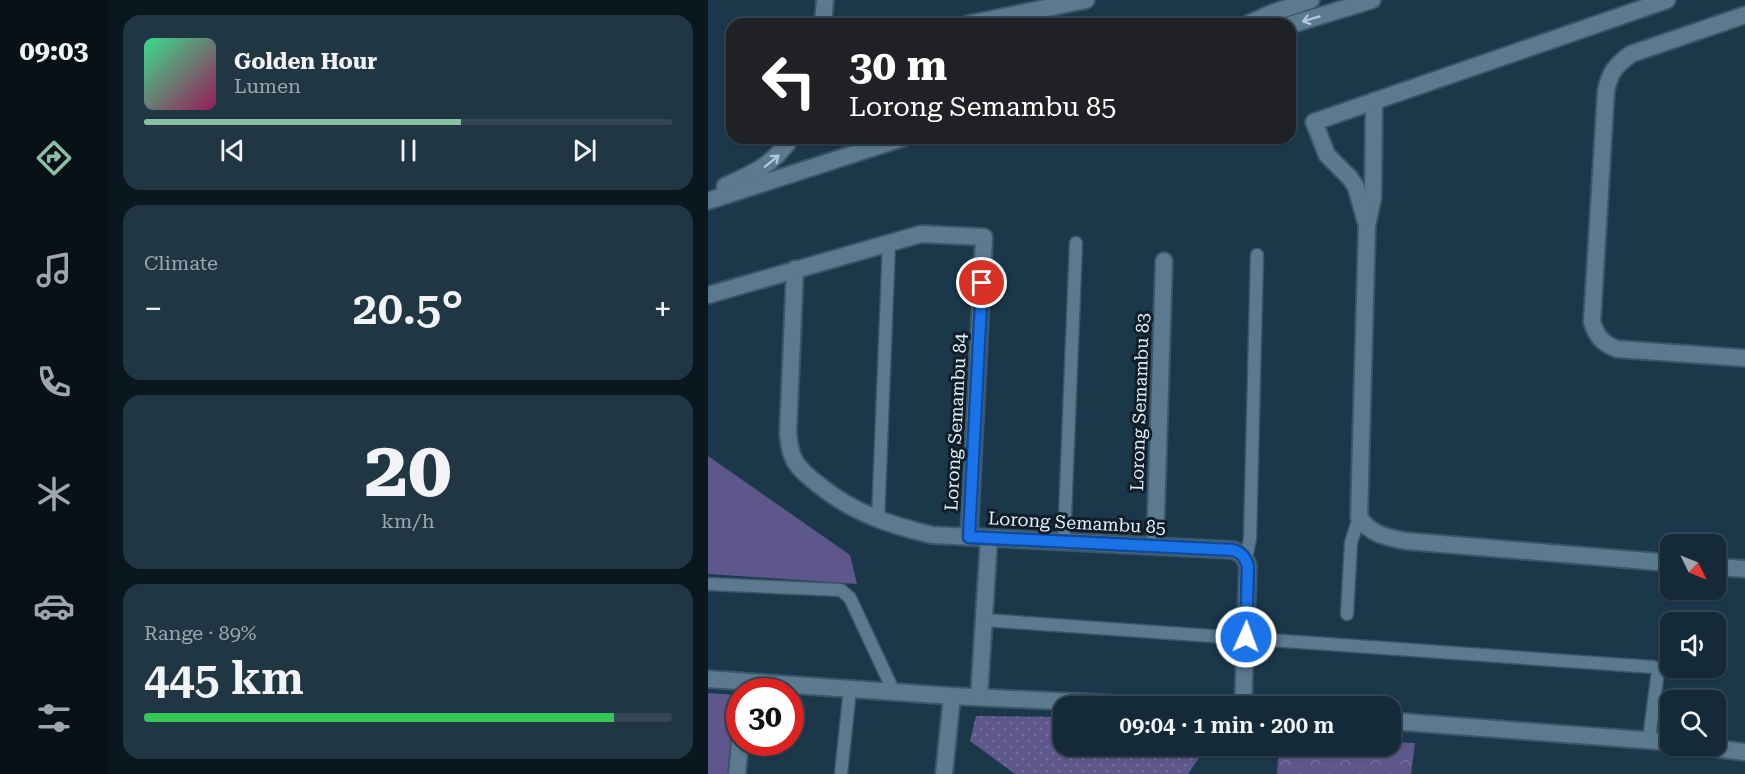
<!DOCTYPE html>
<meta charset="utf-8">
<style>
body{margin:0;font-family:"Roboto Serif",serif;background:#213643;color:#f1f3f6;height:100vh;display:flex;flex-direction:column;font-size:22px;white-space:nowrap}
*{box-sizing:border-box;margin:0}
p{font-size:20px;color:#9da7ae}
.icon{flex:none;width:33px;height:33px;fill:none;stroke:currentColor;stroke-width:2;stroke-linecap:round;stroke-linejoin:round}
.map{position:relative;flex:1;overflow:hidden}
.side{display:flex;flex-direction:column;gap:15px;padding:15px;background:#0b171f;width:600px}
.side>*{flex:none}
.hud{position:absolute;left:18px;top:18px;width:570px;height:126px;border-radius:18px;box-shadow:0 2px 4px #0004,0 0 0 2px #334653;background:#202124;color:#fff;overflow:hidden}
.needle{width:39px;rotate:133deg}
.controls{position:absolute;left:952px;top:534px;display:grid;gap:12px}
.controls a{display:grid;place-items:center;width:66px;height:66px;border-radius:12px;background:#142a38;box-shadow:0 2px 4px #0004,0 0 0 2px #334653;font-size:30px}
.speed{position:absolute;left:18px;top:678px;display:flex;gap:12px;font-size:30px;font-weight:700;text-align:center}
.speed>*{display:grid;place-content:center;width:78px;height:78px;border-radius:50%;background:#142a38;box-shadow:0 2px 4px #0004,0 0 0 2px #334653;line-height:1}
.speed .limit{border:9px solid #d22;background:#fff;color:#111}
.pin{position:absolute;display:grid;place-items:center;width:51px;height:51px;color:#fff;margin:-26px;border:3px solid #fff;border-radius:50%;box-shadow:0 2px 6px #0007}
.me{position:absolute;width:66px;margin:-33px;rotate:2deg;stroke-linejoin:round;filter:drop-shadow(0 0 4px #0008)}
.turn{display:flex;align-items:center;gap:21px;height:126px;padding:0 24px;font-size:27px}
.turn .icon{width:78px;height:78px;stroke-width:2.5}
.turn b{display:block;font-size:42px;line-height:51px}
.big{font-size:45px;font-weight:600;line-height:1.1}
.side .widget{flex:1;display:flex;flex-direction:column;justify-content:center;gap:9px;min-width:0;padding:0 21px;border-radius:18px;background:#213643}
.side .dial{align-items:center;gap:0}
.dial b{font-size:78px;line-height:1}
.song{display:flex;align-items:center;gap:18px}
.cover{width:72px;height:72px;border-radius:9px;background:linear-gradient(135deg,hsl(150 70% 55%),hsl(330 70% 35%))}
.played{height:6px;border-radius:3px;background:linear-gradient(90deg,#8abfa5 60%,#334653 60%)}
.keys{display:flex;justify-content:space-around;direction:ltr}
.heat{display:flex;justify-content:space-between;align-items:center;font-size:33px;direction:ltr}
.charge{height:9px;border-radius:4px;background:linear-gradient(90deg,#34c759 89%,#334653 0)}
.trip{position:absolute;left:345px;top:696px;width:348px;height:60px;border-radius:18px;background:#142a38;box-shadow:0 2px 4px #0004,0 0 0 2px #334653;font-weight:600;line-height:60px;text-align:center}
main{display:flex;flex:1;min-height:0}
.tabs{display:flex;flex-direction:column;width:108px;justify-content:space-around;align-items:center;background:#081116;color:#9da7ae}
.tabs .icon{width:42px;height:42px}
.tabs .current{color:#8abfa5}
.tabs b{font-size:27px;color:#f1f3f6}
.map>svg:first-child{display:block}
.grass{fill:url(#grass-dots)}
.forest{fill:url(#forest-crowns)}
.park{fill:#5d578b}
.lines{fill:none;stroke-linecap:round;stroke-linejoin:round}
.service-casing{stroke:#3b5566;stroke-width:15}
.minor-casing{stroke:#3b5566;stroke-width:20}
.secondary-casing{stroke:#3b5566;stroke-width:20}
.service{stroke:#5b798f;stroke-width:12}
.minor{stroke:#5b798f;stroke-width:16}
.secondary{stroke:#5b798f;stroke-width:16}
.oneway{stroke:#b1c6d6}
.route-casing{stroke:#114b97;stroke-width:15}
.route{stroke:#1a73e8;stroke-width:10}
.labels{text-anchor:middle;stroke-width:6;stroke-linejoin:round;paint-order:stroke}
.street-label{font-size:18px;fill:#dfeffc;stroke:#121e27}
</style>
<main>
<nav class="tabs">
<b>09:03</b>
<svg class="icon current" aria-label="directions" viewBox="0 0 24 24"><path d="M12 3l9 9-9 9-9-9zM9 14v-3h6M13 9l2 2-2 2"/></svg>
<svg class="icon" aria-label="music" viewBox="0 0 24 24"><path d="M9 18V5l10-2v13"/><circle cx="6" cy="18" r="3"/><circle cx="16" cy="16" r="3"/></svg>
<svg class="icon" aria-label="phone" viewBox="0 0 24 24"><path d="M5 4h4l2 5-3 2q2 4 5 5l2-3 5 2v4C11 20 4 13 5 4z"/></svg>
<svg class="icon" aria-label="climate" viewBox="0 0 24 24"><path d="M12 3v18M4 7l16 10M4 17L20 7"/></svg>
<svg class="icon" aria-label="car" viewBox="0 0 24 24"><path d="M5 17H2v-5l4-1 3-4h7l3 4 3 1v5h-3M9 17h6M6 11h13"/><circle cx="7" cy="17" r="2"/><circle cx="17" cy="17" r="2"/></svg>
<svg class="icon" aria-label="filters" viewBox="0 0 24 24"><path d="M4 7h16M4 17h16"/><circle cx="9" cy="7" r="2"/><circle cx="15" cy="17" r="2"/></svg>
</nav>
<section class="side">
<div class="widget">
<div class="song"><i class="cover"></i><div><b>Golden Hour</b><p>Lumen</p></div></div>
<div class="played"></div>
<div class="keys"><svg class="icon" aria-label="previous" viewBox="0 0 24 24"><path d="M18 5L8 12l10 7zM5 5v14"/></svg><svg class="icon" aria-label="pause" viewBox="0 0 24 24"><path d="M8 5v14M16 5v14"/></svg><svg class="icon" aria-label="next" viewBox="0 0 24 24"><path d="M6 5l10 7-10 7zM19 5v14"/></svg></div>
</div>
<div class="widget"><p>Climate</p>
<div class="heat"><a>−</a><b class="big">20.5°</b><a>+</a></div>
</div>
<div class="widget dial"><b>20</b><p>km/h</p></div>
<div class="widget"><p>Range · 89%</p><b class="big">445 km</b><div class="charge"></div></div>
</section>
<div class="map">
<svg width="1037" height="774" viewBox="0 0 1037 774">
<defs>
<pattern id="grass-dots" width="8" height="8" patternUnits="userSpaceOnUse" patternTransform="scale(1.5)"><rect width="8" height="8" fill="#5d578b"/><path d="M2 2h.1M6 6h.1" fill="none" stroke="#746f9c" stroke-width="1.8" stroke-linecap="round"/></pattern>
<pattern id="forest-crowns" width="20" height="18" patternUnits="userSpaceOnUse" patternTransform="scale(1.5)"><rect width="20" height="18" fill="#5d578b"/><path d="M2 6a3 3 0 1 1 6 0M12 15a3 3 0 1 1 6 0" fill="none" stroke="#746f9c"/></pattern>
</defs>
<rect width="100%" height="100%" fill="#1b384b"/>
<!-- grass -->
<path class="grass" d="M268,716L355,717L356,746H485L491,758L480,774H307L262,741Z"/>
<!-- forest -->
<path class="forest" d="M683,742L707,743L703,774H569L571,746H682Z"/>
<!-- park -->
<g class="park">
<path d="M0,456L142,555L149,584L0,574Z"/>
<path d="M0,693L29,695L22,774H0Z"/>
</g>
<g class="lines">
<!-- service casing -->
<g class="service-casing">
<g id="service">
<path d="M170,520L181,243"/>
<path d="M356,541L368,243"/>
<path d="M538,558L542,538L549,255"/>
<path d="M0,584L133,590L142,598L186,692"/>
<path d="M639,614L643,543L651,517"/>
<path d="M276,620L945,667L950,671L941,739"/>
<path d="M133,774L142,689"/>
</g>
</g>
<!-- minor casing -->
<g class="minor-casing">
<g id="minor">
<path d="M1037,15L923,54C907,66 902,72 898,91L884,322C889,337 894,343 909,349L1037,358"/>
<path d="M115,24L117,0"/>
<path d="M260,24L378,0"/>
<path d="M666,101L665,197L659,226L651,517C663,535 678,537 698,541L963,563"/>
<path d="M657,219L648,187L642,178L619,155L606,122L959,0"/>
<path d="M87,269L80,433C81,443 82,454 88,463C94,472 103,479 111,485C145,513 182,525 224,535L525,550C534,554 537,557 540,566L535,706"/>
<path d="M0,295L213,234L276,237L261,537"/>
<path d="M447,546L456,261"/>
<path d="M1008,567L1037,569"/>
<path d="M0,679L244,696L451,706"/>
<path d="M271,697L281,538"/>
<path d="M682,721L963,742"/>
<path d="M988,746L1037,752"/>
<path d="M29,774L32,742"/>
<path d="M236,774L244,696"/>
</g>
</g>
<!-- secondary casing -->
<g class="secondary-casing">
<g id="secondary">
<path d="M540,24L564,13L603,0"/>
<path d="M582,25L664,0"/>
<path d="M17,186C46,173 65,165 83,138"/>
<path d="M0,201L195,138"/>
</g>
</g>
<!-- service -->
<use href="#service" class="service"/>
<!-- minor -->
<use href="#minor" class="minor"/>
<!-- secondary -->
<use href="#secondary" class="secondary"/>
</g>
<!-- one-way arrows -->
<defs><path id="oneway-shaft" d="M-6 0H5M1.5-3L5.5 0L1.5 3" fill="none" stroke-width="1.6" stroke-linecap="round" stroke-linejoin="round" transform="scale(1.5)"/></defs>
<g class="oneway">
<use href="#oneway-shaft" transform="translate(603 19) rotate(163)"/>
<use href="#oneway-shaft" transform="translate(64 161) rotate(-39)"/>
</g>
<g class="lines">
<!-- route casing -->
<g class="route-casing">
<path id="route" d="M274,283L261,537L525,550C534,553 537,557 540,566L538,637"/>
</g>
<!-- route -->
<use href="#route" class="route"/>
</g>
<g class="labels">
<!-- street labels -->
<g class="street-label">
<text transform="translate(432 402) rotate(-88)" y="6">Lorong Semambu 83</text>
<text transform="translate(248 422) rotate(-87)" y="6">Lorong Semambu 84</text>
<text transform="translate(369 523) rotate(3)" y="6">Lorong Semambu 85</text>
</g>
</g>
</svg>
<div class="controls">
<a><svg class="needle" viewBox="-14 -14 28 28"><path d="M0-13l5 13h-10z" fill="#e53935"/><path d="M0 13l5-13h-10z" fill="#9da7ae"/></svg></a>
<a><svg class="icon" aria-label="sound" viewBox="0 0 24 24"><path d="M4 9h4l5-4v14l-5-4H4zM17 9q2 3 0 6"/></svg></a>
<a><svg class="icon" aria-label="search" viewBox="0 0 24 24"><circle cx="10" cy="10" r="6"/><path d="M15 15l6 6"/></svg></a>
</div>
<div class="speed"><div class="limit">30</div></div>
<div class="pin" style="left:274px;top:283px;background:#d93025"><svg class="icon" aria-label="arrive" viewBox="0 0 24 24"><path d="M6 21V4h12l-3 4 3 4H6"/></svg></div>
<svg class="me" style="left:538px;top:637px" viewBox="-20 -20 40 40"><circle r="17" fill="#1a73e8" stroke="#fff" stroke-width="3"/><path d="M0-11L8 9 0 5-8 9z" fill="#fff"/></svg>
<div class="trip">09:04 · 1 min · 200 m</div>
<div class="hud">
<div class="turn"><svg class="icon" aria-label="left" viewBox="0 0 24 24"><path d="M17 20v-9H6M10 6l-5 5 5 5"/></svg><div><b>30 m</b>Lorong Semambu 85</div></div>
</div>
</div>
</main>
